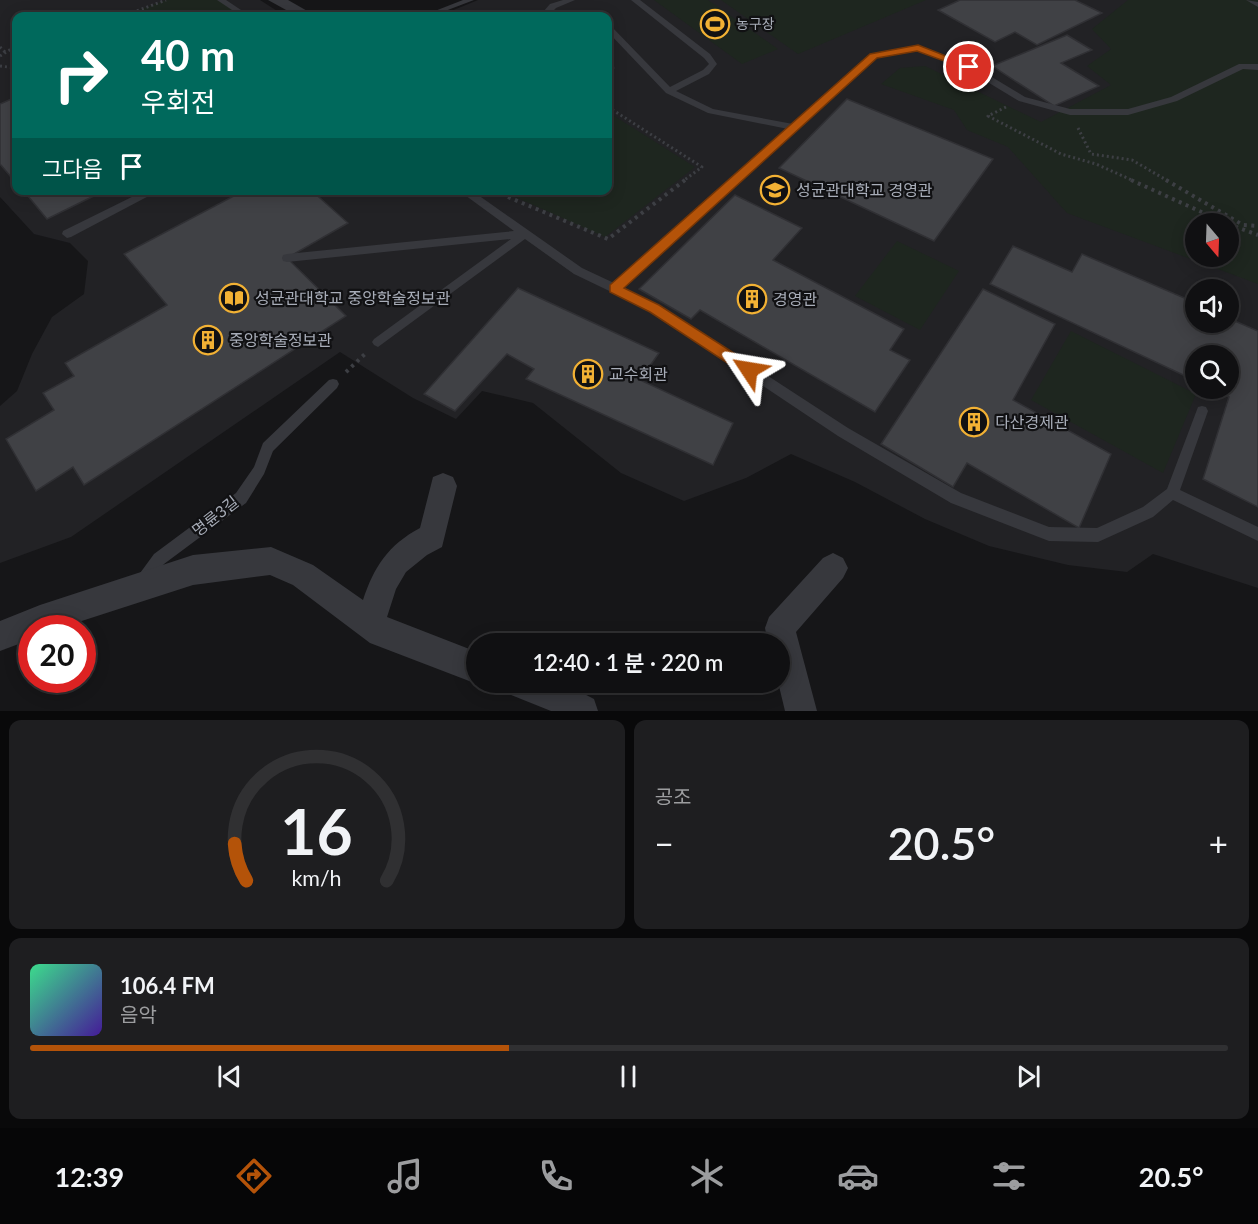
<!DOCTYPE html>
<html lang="ko">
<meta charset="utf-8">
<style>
body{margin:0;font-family:Lato,"Noto Sans KR",sans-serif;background:#1e1e20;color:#f1f3f6;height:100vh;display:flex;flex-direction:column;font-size:22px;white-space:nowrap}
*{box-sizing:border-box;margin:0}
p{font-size:20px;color:#9c9d9f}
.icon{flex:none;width:33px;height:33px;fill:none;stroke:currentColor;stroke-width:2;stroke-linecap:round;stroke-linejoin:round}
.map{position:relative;height:711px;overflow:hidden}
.panel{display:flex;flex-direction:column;gap:9px;padding:9px;background:#09090a;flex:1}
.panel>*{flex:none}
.top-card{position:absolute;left:12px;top:12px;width:600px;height:183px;border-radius:12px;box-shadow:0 3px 15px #0003,0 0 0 2px #303032;background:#00695c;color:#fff;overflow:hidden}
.needle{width:39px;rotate:161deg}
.tools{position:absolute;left:1185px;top:213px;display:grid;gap:12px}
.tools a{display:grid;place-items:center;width:54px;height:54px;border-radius:50%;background:#101012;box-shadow:0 3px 15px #0003,0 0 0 2px #303032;font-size:30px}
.speed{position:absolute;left:18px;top:615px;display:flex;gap:12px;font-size:30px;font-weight:700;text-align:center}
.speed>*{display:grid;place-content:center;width:78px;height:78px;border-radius:50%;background:#101012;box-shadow:0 3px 15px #0003,0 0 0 2px #303032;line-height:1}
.speed .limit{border:9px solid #d22;background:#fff;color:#111}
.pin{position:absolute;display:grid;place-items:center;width:51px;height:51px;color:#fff;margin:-26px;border:3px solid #fff;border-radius:50%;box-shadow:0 2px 6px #0007}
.me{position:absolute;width:66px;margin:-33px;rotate:303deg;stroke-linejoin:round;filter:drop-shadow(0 0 4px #0008)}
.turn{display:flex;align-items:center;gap:21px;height:126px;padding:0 30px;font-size:27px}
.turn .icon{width:78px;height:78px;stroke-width:2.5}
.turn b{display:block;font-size:42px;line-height:51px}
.then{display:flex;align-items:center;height:57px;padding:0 30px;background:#0003;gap:12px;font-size:22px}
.big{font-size:45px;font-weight:600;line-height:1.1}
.panel .widget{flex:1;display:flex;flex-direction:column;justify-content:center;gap:9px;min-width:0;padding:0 21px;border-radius:12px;background:#1e1e20}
.panel .dial{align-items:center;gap:0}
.dial svg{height:156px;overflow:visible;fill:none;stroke:#303032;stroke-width:7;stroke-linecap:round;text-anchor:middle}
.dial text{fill:#f1f3f6;stroke:none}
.song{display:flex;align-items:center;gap:18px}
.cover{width:72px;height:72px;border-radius:9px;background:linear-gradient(135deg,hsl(150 70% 55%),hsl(260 70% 35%))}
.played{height:6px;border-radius:3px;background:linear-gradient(90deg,#b45309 40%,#303032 40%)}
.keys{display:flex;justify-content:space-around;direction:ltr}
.heat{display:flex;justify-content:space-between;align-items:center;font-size:33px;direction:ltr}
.panel .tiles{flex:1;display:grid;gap:9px;grid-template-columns:1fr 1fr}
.widget:last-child{grid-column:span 2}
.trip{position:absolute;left:466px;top:633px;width:324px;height:60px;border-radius:30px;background:#101012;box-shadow:0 3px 15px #0003,0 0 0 2px #303032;font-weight:600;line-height:60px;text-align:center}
.dock{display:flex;height:96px;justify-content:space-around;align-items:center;background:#060607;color:#9c9d9f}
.dock .icon{width:42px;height:42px}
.dock .current{color:#b45309}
.dock b{font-size:27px;color:#f1f3f6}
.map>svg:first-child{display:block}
.built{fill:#222225;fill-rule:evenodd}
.green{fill:#1e261f;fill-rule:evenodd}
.building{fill:#404145;stroke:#303034;stroke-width:1.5}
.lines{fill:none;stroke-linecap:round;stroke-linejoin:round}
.path-far1{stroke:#3d3f44;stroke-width:3;stroke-dasharray:2 3;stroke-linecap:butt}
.path{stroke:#3d3f44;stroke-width:4;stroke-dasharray:3 4.5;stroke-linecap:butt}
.service{fill:#37383d;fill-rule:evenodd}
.minor{fill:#37383d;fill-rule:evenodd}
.route{fill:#b45309;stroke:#753606;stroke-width:1.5}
.labels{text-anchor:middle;stroke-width:4.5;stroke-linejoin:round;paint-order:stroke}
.far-poi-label{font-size:14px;fill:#a8adb8;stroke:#111113;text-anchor:start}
.poi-label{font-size:16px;fill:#a8adb8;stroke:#111113;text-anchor:start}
.street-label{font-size:16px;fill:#a8adb8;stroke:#111113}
</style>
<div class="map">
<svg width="1258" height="711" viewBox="0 0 1258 711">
<rect width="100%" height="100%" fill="#161618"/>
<!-- built -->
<path class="built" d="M0,0H260L285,16H16V190H608V16H439L478,0H1258V588L1153,554L1127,572L1068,565L989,546L925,519L855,482L791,454L746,478L684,501L621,473L533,403L482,391L456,419L413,398L340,352L71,537L0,563V406L17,391L32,354L52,317L84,294L88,261L70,243L34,234L0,197ZM1196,224H1228V256H1196ZM1196,290H1228V322H1196ZM1196,356H1228V388H1196Z"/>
<!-- green -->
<g class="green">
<path d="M166,0H221L246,16H123Z"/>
<path d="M654,0H708L778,49L742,64Z"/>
<path d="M721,0H926L798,54Z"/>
<path d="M1128,0H1258V284L1067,213L1008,147L967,130L954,110L881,84L900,68L925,66L1041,122L1111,85L1087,66L1111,49L1092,29ZM1196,224H1228V256H1196Z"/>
<path d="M608,112L695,167L605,237L502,191L608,190Z"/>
<path d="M897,241L959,271L920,330L855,296Z"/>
<path d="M1071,331L1196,394L1163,473L1031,400Z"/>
</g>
<!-- building -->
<g class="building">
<path d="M960,0H1075L1102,13L1037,45L1015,32L995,42L938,10Z"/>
<path d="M1067,35L1092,50L1061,63L1099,86L1054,106L992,66Z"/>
<path d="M608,55L614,68L608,78V54Z"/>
<path d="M16,97V183L0,164V104Z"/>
<path d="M847,99L993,159L934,241L779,168Z"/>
<path d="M23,190H106L47,219Z"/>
<path d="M245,190H311L348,223L287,258L346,316L84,485L73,467L36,491L6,439L54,410L43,393L74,376L65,363L167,305L124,254Z"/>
<path d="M735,195L802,228L773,260L904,329L890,350L910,360L875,412L700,310L691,319L639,289Z"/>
<path d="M1013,246L1072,272L1082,254L1196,303V322H1228V318L1258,331V507L1203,479L1229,397L1211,388H1228V356H1196V381L990,284Z"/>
<path d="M518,288L659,353L640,380L733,423L713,465L526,379L534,369L507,354L455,411L424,394Z"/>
<path d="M983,289L1055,324L1013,400L1111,454L1079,528L967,463L953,487L881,444Z"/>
</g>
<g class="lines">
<!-- path-far1 -->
<g class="path-far1">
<path d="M123,16L166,0"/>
<path d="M0,47L5,52"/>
<path d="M0,56L16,46"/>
<path d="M0,66L16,68"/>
<path d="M608,107L702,167L683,181"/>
<path d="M1006,107L988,116L1061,154L1096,164L1134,181"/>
<path d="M1078,128L1091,154L1132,160L1168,181"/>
</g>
<!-- path -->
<g class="path">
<path d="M1131,180L1228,224"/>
<path d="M1166,180L1243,225L1258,226"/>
<path d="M508,197L608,239L685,180"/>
<path d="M1228,224L1258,235"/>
<path d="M346,372L366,353"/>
</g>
<!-- service -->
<g class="service">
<path d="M217,0H226L250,16H241Z"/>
<path d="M463,0H474L432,16H422Z"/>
<path d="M563,0H575L556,8L551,13V16H543V12L550,4Z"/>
<path d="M631,0H640L710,54L717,64L709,74L676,91L713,109L793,124L870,54L918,46L972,65L1025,97L1070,109H1128L1171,97L1239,64H1258V70L1243,69L1177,101L1128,115H1070L1019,101L966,69L917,51L876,58L623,288L659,305L848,428L961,493L1049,527L1097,528L1143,507L1167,489L1198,407L1202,406L1206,407L1208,411L1180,490L1258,527V541L1173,500L1153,517L1098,542L1049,541L951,503L838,436L651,311L574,274L525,239L378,347L374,345L372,342L374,339L511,239L287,262L283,261L282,258L283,255L287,254L514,231L458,190H471L582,268L614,283L788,129L708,113L666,93L608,32V26H611L670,87L703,70L709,64L704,58Z"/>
<path d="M1246,0L1258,2V7Z"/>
<path d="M146,190H160L71,237L67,238L62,234L63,231Z"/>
<path d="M333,379L337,380L339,384L337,388L273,451L264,474L246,503L164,564L147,585L142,587L137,585L135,580L154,554L236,493L254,467L263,443L329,380Z"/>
</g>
<!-- minor -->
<g class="minor">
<path d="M268,0H288L316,16H297Z"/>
<path d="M443,473L453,477L457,486L442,547L427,555L406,572L396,589L387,617L477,652V682H480L477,684L370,643L293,585L270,575L193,585L60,628H32V639L0,651V621L40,605L193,555L271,547L313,565L363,600C374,567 388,545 420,528L433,477Z"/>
<path d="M833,553L843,558L848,568L843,578L796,632L817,711H785L778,682H780V644H768L765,628L769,617L823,558Z"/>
<path d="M501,682H561L594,699L598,711H551L506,693Z"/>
</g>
</g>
<!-- route -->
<path class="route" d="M918,45L974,67L966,69L917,51L877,58L624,288L659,305L754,366V374H744L650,312L610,292V285L870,54Z"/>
<!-- icons -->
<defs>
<g id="stadium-ring" transform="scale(1.5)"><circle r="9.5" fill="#111113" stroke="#f2b134" stroke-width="1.5"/><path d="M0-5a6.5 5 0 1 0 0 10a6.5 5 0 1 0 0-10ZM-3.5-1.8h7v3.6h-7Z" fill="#f2b134"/></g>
<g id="university-ring" transform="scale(1.5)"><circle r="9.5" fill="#111113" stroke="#f2b134" stroke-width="1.5"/><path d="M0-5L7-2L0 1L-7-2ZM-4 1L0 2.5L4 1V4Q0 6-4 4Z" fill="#f2b134"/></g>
<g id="library-ring" transform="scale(1.5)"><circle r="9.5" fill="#111113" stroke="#f2b134" stroke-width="1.5"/><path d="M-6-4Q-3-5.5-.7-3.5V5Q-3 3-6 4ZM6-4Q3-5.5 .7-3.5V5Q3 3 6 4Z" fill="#f2b134"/></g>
<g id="building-ring" transform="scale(1.5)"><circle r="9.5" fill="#111113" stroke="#f2b134" stroke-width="1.5"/><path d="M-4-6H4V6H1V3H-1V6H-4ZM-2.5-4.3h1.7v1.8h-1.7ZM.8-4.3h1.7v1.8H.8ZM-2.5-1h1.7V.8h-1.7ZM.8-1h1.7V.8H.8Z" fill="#f2b134"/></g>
</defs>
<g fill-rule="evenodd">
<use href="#stadium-ring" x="715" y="24"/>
<use href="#university-ring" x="775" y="190"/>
<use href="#library-ring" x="234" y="298"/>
<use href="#building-ring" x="752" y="299"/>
<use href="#building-ring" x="208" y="340"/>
<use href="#building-ring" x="588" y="374"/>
<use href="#building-ring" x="974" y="422"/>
</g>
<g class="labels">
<!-- far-poi labels -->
<g class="far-poi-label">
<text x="736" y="29">농구장</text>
</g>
<!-- poi labels -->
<g class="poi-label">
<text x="796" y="196">성균관대학교 경영관</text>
<text x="255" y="304">성균관대학교 중앙학술정보관</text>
<text x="773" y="305">경영관</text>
<text x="229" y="346">중앙학술정보관</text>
<text x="609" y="380">교수회관</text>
<text x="995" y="428">다산경제관</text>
</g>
<!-- street labels -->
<g class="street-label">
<text transform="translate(215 516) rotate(-38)" y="6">명륜3길</text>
</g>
</g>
</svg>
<div class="tools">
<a><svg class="needle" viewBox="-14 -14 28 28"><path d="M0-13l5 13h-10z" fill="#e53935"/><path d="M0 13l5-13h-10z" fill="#9c9d9f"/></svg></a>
<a><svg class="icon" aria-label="sound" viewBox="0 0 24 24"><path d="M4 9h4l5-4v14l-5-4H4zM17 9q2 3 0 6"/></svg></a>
<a><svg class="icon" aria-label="search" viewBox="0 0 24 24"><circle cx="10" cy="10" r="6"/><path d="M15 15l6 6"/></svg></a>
</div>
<div class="speed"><div class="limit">20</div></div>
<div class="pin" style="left:969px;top:67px;background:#d93025"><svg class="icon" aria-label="arrive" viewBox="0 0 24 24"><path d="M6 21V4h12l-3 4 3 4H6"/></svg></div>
<svg class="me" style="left:749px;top:370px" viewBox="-20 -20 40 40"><path d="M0-17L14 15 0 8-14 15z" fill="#b45309" stroke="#fff" stroke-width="4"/></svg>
<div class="trip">12:40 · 1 분 · 220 m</div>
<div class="top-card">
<div class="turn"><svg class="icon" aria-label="right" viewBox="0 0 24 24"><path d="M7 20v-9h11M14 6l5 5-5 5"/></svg><div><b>40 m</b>우회전</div></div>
<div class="then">그다음<svg class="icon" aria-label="arrive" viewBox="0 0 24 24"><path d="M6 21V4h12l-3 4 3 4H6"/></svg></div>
</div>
</div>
<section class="panel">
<div class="tiles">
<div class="widget dial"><svg viewBox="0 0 100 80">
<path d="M14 69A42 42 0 1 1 86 69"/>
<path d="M14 69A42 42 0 0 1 8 50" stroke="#b45309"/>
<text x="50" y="56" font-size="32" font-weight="700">16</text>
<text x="50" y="72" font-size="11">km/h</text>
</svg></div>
<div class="widget"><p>공조</p>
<div class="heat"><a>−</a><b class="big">20.5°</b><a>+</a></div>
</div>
<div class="widget">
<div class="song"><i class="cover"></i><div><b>106.4 FM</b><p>음악</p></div></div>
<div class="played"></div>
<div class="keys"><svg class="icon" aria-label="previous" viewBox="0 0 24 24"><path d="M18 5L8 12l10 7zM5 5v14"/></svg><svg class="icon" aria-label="pause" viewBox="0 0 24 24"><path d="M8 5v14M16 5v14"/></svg><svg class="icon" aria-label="next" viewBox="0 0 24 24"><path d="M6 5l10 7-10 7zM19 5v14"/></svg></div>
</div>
</div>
</section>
<nav class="dock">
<b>12:39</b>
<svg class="icon current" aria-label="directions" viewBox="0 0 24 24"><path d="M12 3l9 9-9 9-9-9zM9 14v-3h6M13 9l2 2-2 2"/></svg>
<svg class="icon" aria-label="music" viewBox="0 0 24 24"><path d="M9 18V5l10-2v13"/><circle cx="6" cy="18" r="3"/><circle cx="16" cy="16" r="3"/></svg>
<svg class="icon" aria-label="phone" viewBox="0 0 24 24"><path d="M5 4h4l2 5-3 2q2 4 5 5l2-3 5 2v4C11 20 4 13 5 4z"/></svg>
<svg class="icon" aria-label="climate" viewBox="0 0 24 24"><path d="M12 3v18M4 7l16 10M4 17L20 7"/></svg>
<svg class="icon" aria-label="car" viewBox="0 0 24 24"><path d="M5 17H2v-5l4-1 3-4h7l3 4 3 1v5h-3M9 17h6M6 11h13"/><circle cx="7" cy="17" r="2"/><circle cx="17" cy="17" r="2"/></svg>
<svg class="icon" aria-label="filters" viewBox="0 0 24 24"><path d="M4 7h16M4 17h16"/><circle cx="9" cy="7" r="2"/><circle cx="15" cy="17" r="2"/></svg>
<b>20.5°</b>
</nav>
